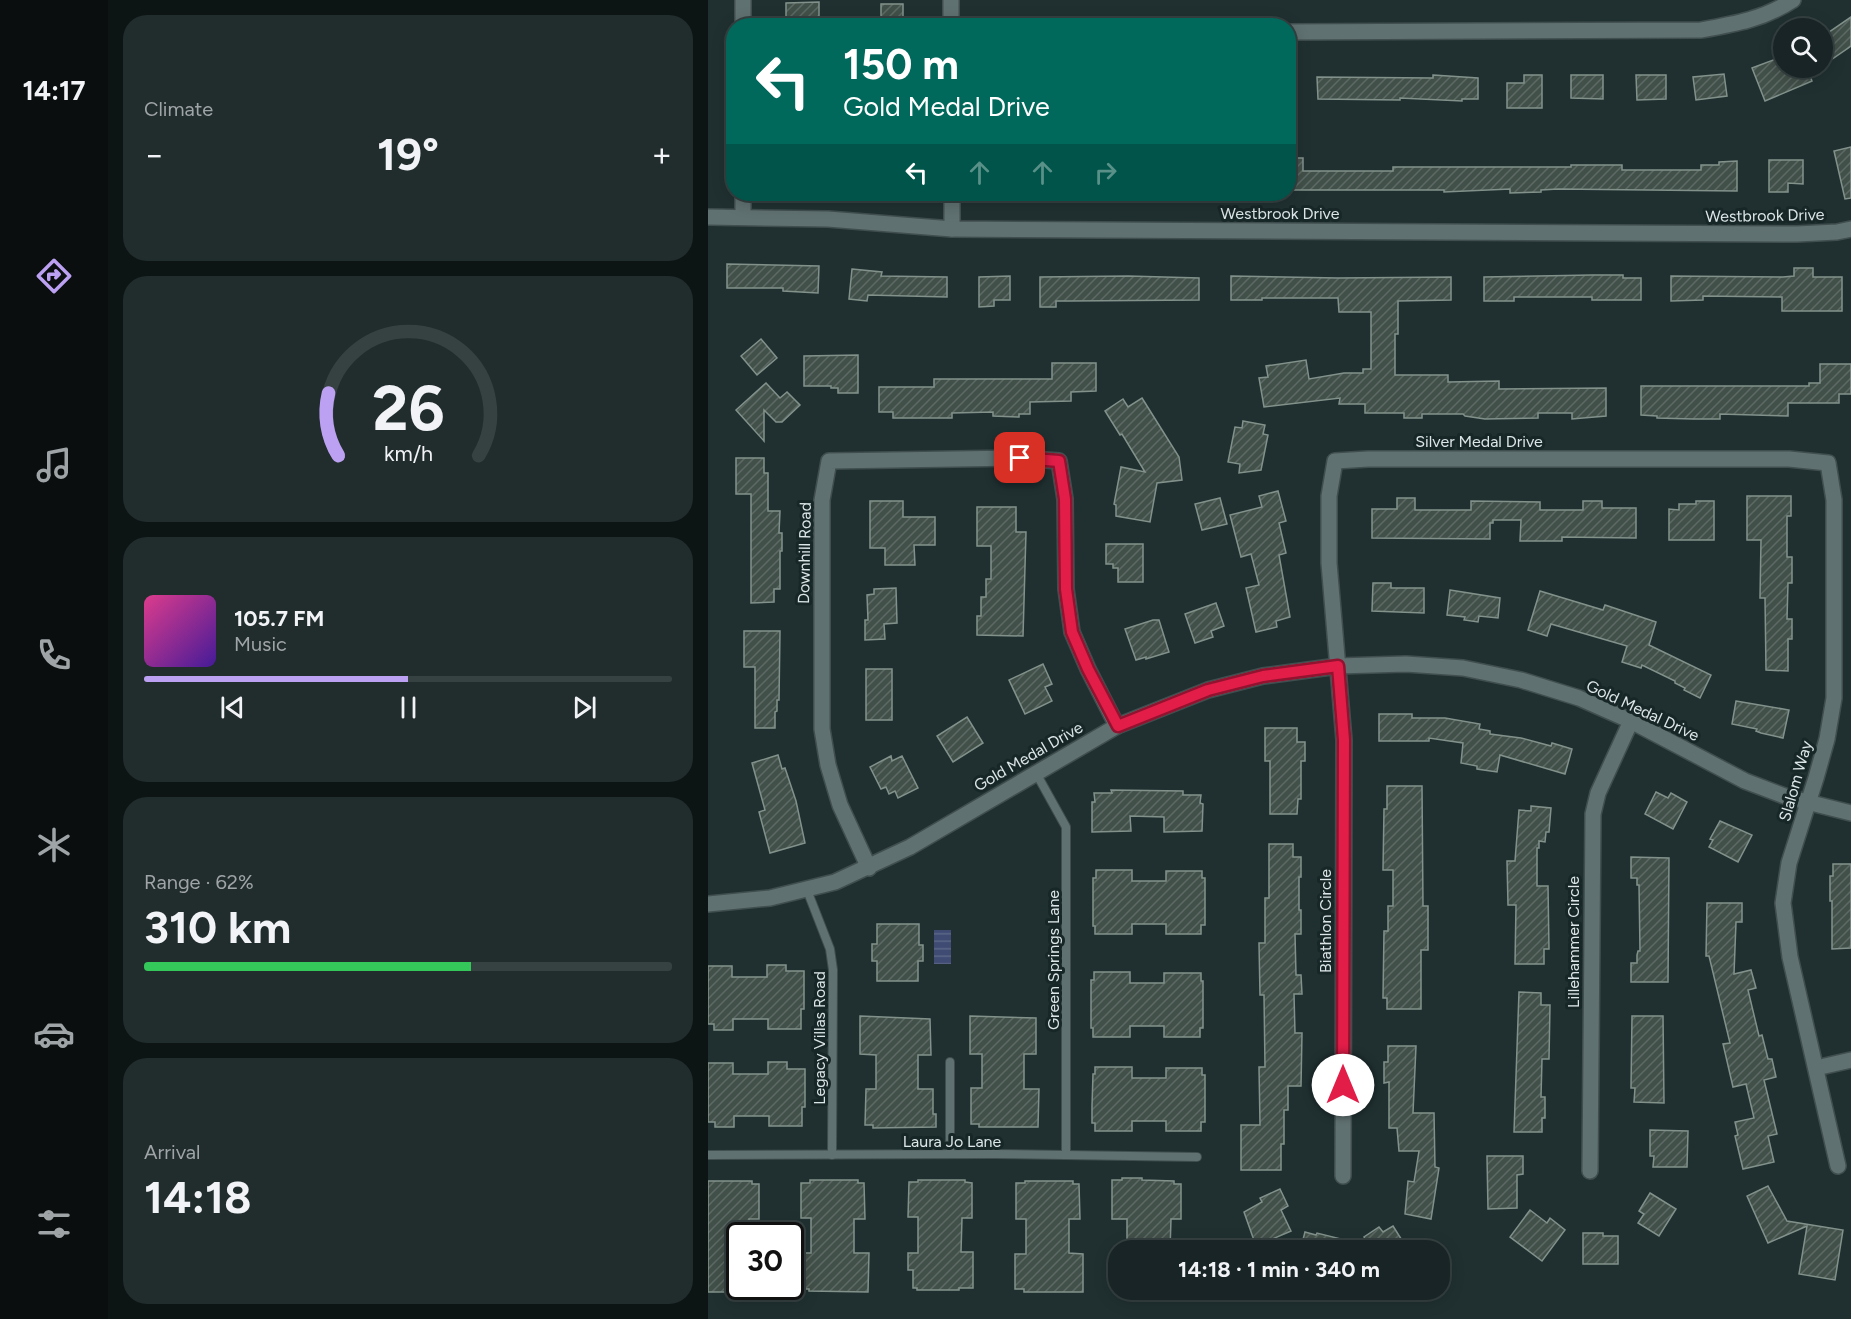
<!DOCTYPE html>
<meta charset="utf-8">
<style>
body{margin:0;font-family:Figtree,sans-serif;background:#212c2d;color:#f1f3f6;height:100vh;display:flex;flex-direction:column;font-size:22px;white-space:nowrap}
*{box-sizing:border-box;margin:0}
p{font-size:20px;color:#9fa4a7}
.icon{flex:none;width:33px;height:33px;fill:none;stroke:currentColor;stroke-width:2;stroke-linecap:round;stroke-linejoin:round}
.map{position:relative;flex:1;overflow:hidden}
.side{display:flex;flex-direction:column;gap:15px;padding:15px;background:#0d1414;width:600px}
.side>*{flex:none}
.banner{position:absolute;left:18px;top:18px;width:570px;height:183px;border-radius:24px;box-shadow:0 3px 15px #0003,0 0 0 2px #364142;background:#00695c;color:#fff;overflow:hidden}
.fabs{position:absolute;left:1065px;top:18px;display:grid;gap:12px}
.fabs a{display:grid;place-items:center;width:60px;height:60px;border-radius:50%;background:#182425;box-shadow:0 3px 15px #0003,0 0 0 2px #364142;font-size:30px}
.speed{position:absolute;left:18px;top:1222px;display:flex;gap:12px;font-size:30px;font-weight:700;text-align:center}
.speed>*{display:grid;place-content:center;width:78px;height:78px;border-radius:50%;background:#182425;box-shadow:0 3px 15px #0003,0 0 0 2px #364142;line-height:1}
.speed .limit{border:3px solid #111;border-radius:9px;background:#fff;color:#111}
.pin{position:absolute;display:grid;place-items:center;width:51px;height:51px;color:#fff;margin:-26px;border-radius:12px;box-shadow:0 3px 9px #0006}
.me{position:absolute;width:66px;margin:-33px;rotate:0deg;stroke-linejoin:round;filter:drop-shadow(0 0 4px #0008)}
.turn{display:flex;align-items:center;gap:21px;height:126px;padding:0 18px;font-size:27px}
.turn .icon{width:78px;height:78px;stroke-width:2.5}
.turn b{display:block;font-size:42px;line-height:51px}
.lanes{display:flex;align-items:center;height:57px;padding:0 18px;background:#0003;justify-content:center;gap:30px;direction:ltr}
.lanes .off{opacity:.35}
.big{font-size:45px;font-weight:700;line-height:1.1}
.side .card{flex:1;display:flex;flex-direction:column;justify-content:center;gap:9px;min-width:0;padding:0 21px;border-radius:24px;background:#212c2d}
.side .dial{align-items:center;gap:0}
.dial svg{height:156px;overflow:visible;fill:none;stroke:#364142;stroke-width:7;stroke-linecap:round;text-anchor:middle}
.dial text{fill:#f1f3f6;stroke:none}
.song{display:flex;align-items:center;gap:18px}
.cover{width:72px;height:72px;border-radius:9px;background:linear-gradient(135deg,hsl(330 70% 55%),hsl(260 70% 35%))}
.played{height:6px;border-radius:3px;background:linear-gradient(90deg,#bca0f2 50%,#364142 50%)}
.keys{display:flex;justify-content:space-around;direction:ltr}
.heat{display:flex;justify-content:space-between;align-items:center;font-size:33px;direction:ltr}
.charge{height:9px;border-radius:4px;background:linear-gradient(90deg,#34c759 62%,#364142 0)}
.trip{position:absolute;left:400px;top:1240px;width:342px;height:60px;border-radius:24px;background:#182425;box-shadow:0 3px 15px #0003,0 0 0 2px #364142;font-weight:700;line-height:60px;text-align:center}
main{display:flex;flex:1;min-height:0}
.menu{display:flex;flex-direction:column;width:108px;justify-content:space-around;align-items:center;background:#0a0e0f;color:#9fa4a7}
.menu .icon{width:42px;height:42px}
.menu .on{color:#bca0f2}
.menu b{font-size:27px;color:#f1f3f6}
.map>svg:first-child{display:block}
.water{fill:url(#water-rules)}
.building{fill:url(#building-hatch);stroke:#82928b;stroke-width:1.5}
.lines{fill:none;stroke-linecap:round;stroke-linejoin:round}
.service-casing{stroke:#404e4f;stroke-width:10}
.minor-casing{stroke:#404e4f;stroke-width:18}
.service{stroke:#607172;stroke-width:8}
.minor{stroke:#607172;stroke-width:15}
.route-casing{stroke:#92132f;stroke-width:15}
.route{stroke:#e11d48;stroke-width:10}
.labels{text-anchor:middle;stroke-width:6;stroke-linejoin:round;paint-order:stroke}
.street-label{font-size:16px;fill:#dce6e7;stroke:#172627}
</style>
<main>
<nav class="menu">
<b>14:17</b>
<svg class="icon on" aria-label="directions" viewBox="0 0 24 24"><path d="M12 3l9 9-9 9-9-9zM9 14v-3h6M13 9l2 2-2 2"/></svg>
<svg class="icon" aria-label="music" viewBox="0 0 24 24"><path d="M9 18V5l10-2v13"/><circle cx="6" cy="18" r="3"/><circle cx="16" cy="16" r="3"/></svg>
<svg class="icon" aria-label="phone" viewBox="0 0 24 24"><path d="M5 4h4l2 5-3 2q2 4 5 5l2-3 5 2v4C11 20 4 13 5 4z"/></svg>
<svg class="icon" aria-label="climate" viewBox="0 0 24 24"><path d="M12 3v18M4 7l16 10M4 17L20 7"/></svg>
<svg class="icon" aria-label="car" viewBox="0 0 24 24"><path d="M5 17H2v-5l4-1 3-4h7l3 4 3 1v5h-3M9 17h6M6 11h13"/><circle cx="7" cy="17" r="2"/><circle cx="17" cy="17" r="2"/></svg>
<svg class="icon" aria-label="filters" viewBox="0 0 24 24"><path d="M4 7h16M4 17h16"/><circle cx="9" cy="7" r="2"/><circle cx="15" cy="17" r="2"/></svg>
</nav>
<section class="side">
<div class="card"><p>Climate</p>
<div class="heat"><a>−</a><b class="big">19°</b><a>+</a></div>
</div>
<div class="card dial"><svg viewBox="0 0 100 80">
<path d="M14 69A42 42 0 1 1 86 69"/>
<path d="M14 69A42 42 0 0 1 9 37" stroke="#bca0f2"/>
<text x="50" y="56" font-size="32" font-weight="700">26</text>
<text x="50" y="72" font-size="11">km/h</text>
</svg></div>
<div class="card">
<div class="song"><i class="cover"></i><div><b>105.7 FM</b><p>Music</p></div></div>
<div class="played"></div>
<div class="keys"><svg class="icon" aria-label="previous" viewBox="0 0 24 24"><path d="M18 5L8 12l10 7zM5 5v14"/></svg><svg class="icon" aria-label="pause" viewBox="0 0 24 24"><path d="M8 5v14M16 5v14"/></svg><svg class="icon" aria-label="next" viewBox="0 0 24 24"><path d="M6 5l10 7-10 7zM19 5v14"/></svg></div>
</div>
<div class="card"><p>Range · 62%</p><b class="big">310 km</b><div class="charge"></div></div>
<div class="card"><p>Arrival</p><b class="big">14:18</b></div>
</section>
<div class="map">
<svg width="1143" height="1319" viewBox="0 0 1143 1319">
<defs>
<pattern id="water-rules" width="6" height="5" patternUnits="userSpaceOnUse" patternTransform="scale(1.5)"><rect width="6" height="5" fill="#3f4b73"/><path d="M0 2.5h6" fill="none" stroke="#5a6587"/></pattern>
<pattern id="building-hatch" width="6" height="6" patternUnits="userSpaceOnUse" patternTransform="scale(1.5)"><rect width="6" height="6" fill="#42504a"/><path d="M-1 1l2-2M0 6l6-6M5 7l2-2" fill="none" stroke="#5d6964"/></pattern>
</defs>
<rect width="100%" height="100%" fill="#203031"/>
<!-- water -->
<rect class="water" x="226" y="930" width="17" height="34"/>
<!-- building -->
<g class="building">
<path d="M111,2V22H103V26H78V3Z"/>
<rect x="173" y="4" width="22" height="22"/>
<path d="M1143,17V46L1114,66V37Z"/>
<path d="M1076,56V68H1099L1104,81L1057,101L1044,68Z"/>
<path d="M1016,74L1019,96L988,100L985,77Z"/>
<path d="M725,75L770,78V99H754V101L692,98V100L610,99L609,77L725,78Z"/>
<path d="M816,75H834V108H799V83H816Z"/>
<path d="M863,75H895V99L863,98Z"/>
<path d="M928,75H958V99L929,100Z"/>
<path d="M1143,147V198L1137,199L1126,151Z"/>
<path d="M580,158H595V171H685V167H863V165H914V170H993V165H1011V162L1029,161V191L850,189L833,190V192L802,193V189L736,192V190H580Z"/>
<path d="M1061,160H1095V184L1080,183V192H1061Z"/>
<path d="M19,264L111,266L110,293L75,291V288H19Z"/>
<path d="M1086,268H1105V277H1134V311H1074V297L995,296V300L963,301V276L1075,277L1086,276Z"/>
<path d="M144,269L174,272L173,276L239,277V297L160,295L159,301L141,299Z"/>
<path d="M884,275H915V278H933V300H884V297H806V301H776V277Z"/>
<path d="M302,276V300H286V306L271,307V277Z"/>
<path d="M420,276L491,278V300L361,301H348V307H332V277Z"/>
<path d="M523,276L630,278L743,277V300L690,301V334H687V375H740V382L791,381V389L898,388V416L864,419V413H830V418L777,419L757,416L755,414H714V418H696V413H657V404H631L632,398L556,407L551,378L560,377L558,366L598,360L601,379L636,373H655V369H663V312H631L630,298H554V300H523Z"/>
<path d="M53,339L69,358L49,375L33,356Z"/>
<path d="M150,355V393H130V388H123V386H96V356Z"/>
<path d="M344,363H388V391L363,392V401L322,402V414H311V417L285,416V412L244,413V418H185V412H171V387H226V379H344Z"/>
<path d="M1112,364H1143V394H1131V403H1080V416L1012,414V419H985L949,418V416L933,415V386H1101V383H1112Z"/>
<path d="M58,383L72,398L79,392L92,405L74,422H68L56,410V441L28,410Z"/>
<path d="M434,398L471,457L474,480L449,483L442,522L408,516V505L406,504L413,467L437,472L414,434L412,435L397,411L415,399L420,407Z"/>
<path d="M535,421L557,425L555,434L560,435L553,470L531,473L532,464L520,462L527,427L534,428Z"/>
<path d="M28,458H56V473H60V511H72L71,533H74V551H72V589H66V602L43,603V494H28Z"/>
<path d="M570,491L578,521L571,523L578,553L571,555L582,617L568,621L569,627L548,632L538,588L551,585L543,554L533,557L522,515L554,507L551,496Z"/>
<path d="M1039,496H1083V516H1079V557H1084V583H1080L1079,619H1084V639H1080V671L1058,670L1057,598H1052L1053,540H1039Z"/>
<path d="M512,498L519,524L494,530L487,504Z"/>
<path d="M689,498H707V510H763V501L832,502V510H875V501H894V508H928V538L854,537V541H812L813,520H785V523H782V539L664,538V509H689Z"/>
<path d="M162,501H195V517H227V545H206L207,565H177V548H162Z"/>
<path d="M988,501H1006V540H961V509L971,510V504H988Z"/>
<path d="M269,507H308V532H318L315,636L269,635V616H273V597H278V579H283V546H269Z"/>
<path d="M398,544H435V582H410V568H405V564H398Z"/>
<path d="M665,583H683V588H716V613L664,611Z"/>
<path d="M188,588L189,623L176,624L177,639L157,640V620H160L159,595L166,594V589Z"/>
<path d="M742,590L792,598L790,618L771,616L770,622L756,620L757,617L739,615Z"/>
<path d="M832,591L895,610L897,605L948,622L941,645L1003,675L992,698L976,690L977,688L967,683V681L934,665L933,668L914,662L919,646L843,624L839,636L820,630Z"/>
<path d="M508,603L516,626L503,631L505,637L487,643L477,614Z"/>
<path d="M445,620H451L461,652L438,659V657L428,660L417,629Z"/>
<path d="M36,631H72L71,700H69V711L67,712V728H47V667H36Z"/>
<path d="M335,664L344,684L337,687L344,701L317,714L301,680Z"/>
<rect x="158" y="669" width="26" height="51"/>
<path d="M1028,701L1081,710L1075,738L1053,733L1048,731L1049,729L1024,724Z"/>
<path d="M671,714H704V718H737L772,724L771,729L782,731V734L813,738L843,746L844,743L864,749L857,774L792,755L789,772L769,769V766L753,763L755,743L721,738V741H671Z"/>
<path d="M259,717L275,743L245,762L229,736Z"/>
<path d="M557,728H589V742H597V761H593V799H590L589,814H562V761H557Z"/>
<path d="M70,755L74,769L77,768L88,801L97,843L62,853L51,812L57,810L44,763Z"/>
<path d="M183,756L184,761L194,756L210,788L190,798L187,791L181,794L178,787L173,789L162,767Z"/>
<path d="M679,786H714L715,906H720V950H713V1009H679V998H675L676,931H680V906H685V870H675L676,809H679Z"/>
<path d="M403,790L475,791V795H493L492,803L495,804L494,831L456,832V817L422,816L423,831L384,832V802H387L386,793H404Z"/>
<path d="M948,792L960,798L963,793L979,802L965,829L937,814Z"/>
<path d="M823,806L843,808L841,832H838L837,842L831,841V848H829V886H840L841,949H836V964H807L808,905H800L799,861H807L811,810L823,811Z"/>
<path d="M1012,821L1044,835L1030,862L1001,847L1005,840L1002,839Z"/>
<path d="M561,844H585V857H593V877H591V910H593V934H587L588,975H593L594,994H586L587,1033H594L593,1086H580V1110H576V1144H573V1170H533V1125H552L551,1067H557L556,995H552L551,943H557V898H561Z"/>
<path d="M923,857L961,858L960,982H923V963H929V955L930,951H932L931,885H929V878H923Z"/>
<path d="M1125,864H1143V948L1124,949V901H1122V876H1125Z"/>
<path d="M388,870H424V881H458V871H494V878H497V925H493V934H458V924H424V934H387V926H385V878H388Z"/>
<path d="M999,903H1034V922H1028L1026,974L1043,970L1048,988L1040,990L1051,1036L1054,1035L1060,1059H1064L1068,1077L1056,1080L1069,1134L1060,1136L1066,1162L1035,1169L1027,1136L1030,1135L1027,1122L1046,1118L1038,1084L1025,1087L1015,1044L1022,1043L1001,956H998Z"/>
<path d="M169,924H211V945H215V961H210V981H169V961H164V944H169Z"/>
<path d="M59,965H78V971H96V1009H93V1029H60V1019H25V1030H6V1024H0V966H24V977H59Z"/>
<path d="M386,972H422V983H456V973H493V981H495V1028H492V1037H456V1026H422V1037H385V1028H383V980H386Z"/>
<path d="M811,992L833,993V1005H842L841,1059H834L833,1097H837V1118H834V1132H806Z"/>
<path d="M152,1016L222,1019L223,1055H210V1089H225V1114H228V1127L165,1128V1125H157L158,1089H168V1055L152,1054Z"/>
<path d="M262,1016L328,1018V1054H316V1089H331L330,1127H271V1124H263V1088H274V1054H262Z"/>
<path d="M924,1016H955L956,1103L926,1102L927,1088H923Z"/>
<path d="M680,1046H708L705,1113H726L727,1167L731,1168L723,1219L697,1214L700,1181L706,1182L711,1151H691L689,1128H681V1082L676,1083V1062H680Z"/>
<path d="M60,1062H79V1069H97V1107H94V1126H61V1116H26V1127H7V1122H0V1063H25V1074H60Z"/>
<path d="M387,1067H424V1078H458V1068H494V1075H497V1122H493V1131H458V1121H424V1131H387V1123H384V1106L385,1074H387Z"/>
<path d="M942,1130L980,1131L979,1167H945L946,1156H942Z"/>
<path d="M779,1156H815V1174L809,1175V1208L780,1209Z"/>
<path d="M414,1178H434V1180L466,1181V1184H473V1219H463L462,1251H419V1219H404V1180H414Z"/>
<path d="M102,1180H150V1183H156L157,1219H146V1253H161L160,1292L101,1291V1289H93V1253H103V1218H93V1183H102Z"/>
<path d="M210,1180H257V1182L264,1183V1218H254L253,1252H265V1288H251V1290H209V1288H205V1270H200V1253H210V1217H200L201,1182H210Z"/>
<path d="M0,1181H44V1184H51V1219H41L40,1236H32V1292H0Z"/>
<path d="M317,1181H365V1184H371L372,1219H361V1253L375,1254V1292H316V1289H307V1254H318V1219H308V1183H317Z"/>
<path d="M1060,1186L1079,1221L1135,1230L1127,1280L1091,1274L1099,1226L1060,1243L1039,1196Z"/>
<path d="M572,1189L580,1206L573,1210L583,1231L548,1246L536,1212L554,1202L552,1198Z"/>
<path d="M942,1193L968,1209L951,1236L930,1223L936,1214L931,1211Z"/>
<path d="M822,1210L839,1223L842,1218L857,1230L834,1261L802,1237Z"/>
<path d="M685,1226L697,1245L688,1251H664L656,1237L671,1227L675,1232Z"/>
<path d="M597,1232L608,1235L609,1233L633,1239L630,1251H592Z"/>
<path d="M875,1233H895V1236H910V1264H875Z"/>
</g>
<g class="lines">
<!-- service casing -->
<g class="service-casing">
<g id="service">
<path d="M328,773L358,827V1155"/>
<path d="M99,890L122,949L125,970L124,1155"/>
<path d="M242,1062V1154"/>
<path d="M0,1155L286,1154L489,1157"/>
</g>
</g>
<!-- minor casing -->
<g class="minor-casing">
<g id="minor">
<path d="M243,0V26"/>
<path d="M35,26V0"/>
<path d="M580,32L993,30C1027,24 1056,19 1085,0"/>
<path d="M35,194V216"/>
<path d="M244,194V229"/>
<path d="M0,217L120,219L244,229L1089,234L1129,232L1143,229"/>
<path d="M161,868L132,805L120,765L114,729V500L121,461L312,458L351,461L357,499L358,589L364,632L380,669L409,726"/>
<path d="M0,904L62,898L127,882L202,847L409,726L500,690L555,676L630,666L698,664L755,668L813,680L871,698L923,721L1037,781L1079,797L1143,813"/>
<path d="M1108,1068L1143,1060"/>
<path d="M882,1171L885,814L890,793L923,721"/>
<path d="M635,1176L636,740L621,563V496L627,461L660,459H1081L1120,463L1126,500V698L1119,739L1108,778L1081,863L1075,903L1082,957L1130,1166"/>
</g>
</g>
<!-- service -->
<use href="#service" class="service"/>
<!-- minor -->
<use href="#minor" class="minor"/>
</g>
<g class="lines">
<!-- route casing -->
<g class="route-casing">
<path id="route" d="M312,458L351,461L357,499L358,589L364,632L380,669L410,726L500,690L555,676L630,666L636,740L635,1085"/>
</g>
<!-- route -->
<use href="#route" class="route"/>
</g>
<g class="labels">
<!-- street labels -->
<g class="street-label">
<text x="572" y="219">Westbrook Drive</text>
<text transform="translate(1057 215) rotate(-1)" y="6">Westbrook Drive</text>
<text x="771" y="447">Silver Medal Drive</text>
<text transform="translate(96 553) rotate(-89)" y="6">Downhill Road</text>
<text transform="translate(935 710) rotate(25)" y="6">Gold Medal Drive</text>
<text transform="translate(320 756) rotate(-30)" y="6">Gold Medal Drive</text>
<text transform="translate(1087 781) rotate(-74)" y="6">Slalom Way</text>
<text transform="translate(617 921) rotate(-90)" y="6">Biathlon Circle</text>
<text transform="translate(865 942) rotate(-90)" y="6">Lillehammer Circle</text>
<text transform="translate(345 960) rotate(-90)" y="6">Green Springs Lane</text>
<text transform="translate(111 1038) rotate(-90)" y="6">Legacy Villas Road</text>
<text x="244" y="1147">Laura Jo Lane</text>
</g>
</g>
</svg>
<div class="fabs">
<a><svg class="icon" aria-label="search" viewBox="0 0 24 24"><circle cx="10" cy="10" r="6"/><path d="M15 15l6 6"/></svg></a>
</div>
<div class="speed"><div class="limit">30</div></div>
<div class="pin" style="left:312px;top:458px;background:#d93025"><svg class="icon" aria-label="arrive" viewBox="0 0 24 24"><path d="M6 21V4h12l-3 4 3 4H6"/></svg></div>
<svg class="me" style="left:635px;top:1085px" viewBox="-20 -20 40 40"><circle r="19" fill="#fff"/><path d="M0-13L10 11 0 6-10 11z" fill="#e11d48"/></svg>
<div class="trip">14:18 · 1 min · 340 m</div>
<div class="banner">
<div class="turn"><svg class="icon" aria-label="left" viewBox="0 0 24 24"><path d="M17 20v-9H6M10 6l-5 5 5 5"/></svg><div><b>150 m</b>Gold Medal Drive</div></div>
<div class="lanes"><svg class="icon" aria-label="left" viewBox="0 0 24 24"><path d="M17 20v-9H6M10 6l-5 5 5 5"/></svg><svg class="icon off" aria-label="ahead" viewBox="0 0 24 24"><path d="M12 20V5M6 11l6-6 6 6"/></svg><svg class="icon off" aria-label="ahead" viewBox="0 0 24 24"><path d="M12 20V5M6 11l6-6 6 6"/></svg><svg class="icon off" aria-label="right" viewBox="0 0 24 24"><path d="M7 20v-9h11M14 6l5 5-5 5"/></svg></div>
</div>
</div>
</main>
